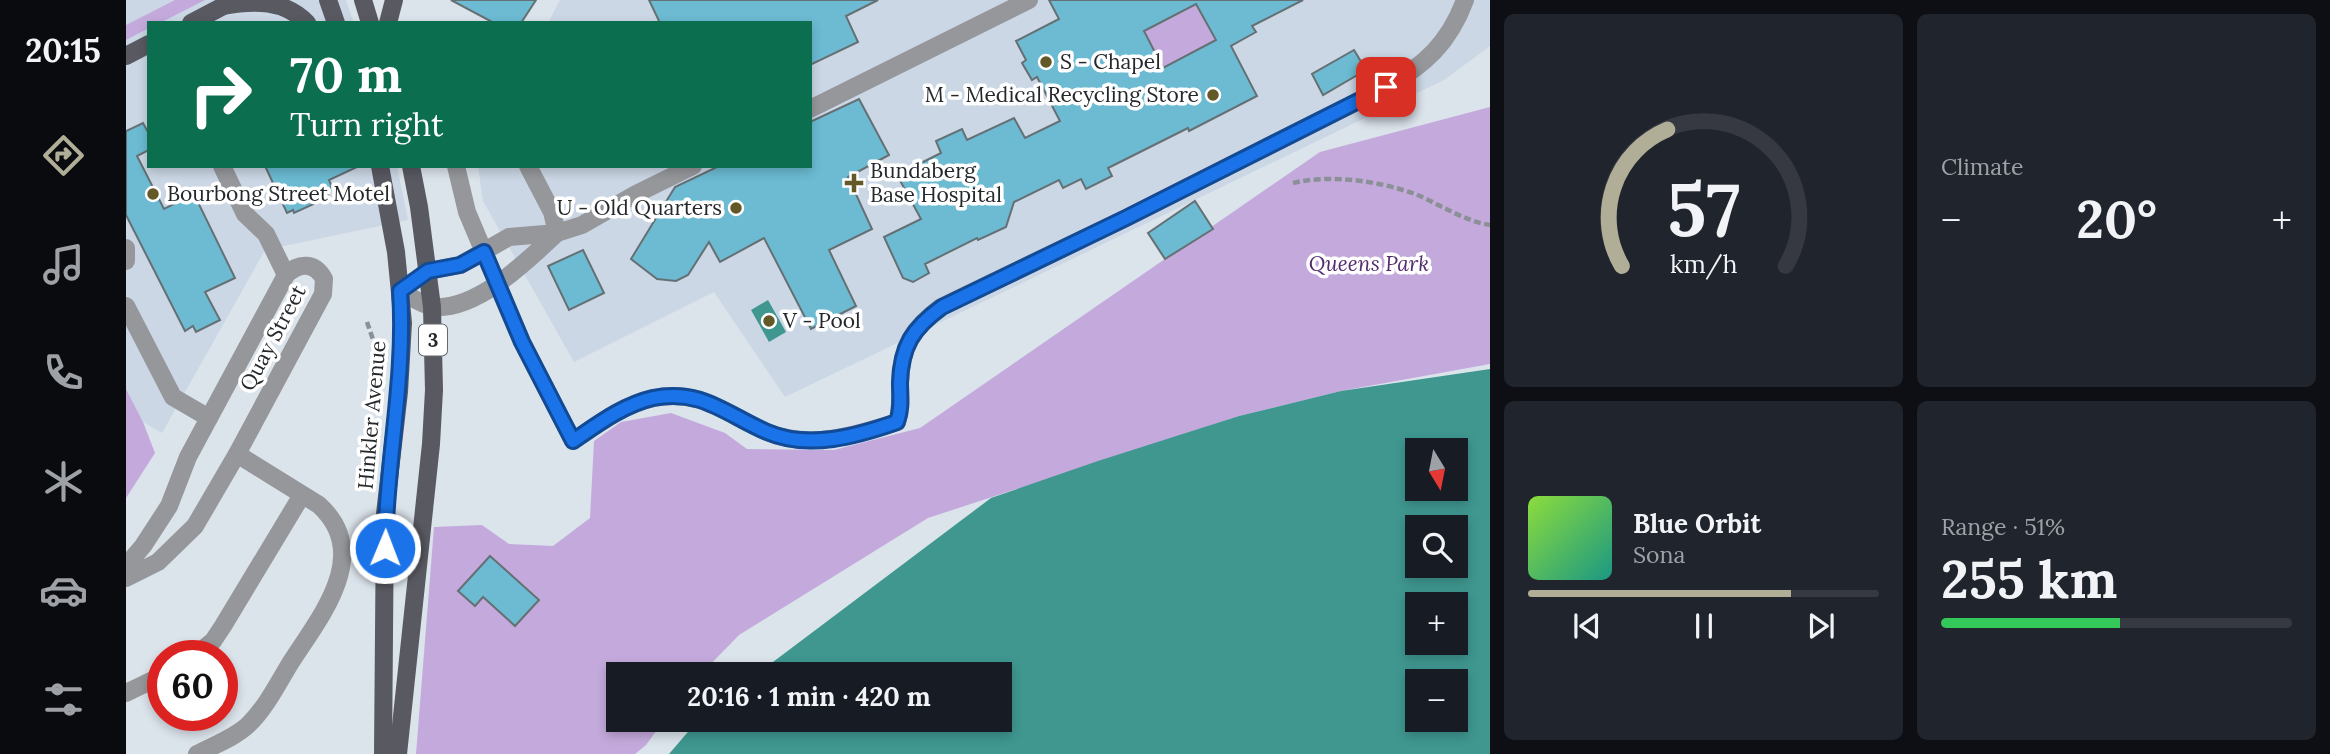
<!DOCTYPE html>
<meta charset="utf-8">
<style>
body{margin:0;font-family:Lora,serif;background:#20242c;color:#f1f3f6;height:100vh;display:flex;flex-direction:column;font-size:26px;white-space:nowrap}
*{box-sizing:border-box;margin:0}
p{font-size:23px;color:#9ea1a6}
.icon{flex:none;width:38px;height:38px;fill:none;stroke:currentColor;stroke-width:2;stroke-linecap:round;stroke-linejoin:round}
.map{position:relative;flex:1;overflow:hidden}
.drawer{display:flex;flex-direction:column;gap:14px;padding:14px;background:#0d0f14;width:840px}
.drawer>*{flex:none}
.guide{position:absolute;left:21px;top:21px;width:665px;height:147px;border-radius:0px;box-shadow:0 4px 10px #0003;background:#0b6e4f;color:#fff;overflow:hidden}
.needle{width:46px;rotate:170deg}
.fabs{position:absolute;left:1279px;top:438px;display:grid;gap:14px}
.fabs a{display:grid;place-items:center;width:63px;height:63px;border-radius:0px;background:#171b24;box-shadow:0 4px 10px #0003;font-size:35px}
.speed{position:absolute;left:21px;top:640px;display:flex;gap:14px;font-size:35px;font-weight:700;text-align:center}
.speed>*{display:grid;place-content:center;width:91px;height:91px;border-radius:50%;background:#171b24;box-shadow:0 4px 10px #0003;line-height:1}
.speed .limit{border:10px solid #d22;background:#fff;color:#111}
.pin{position:absolute;display:grid;place-items:center;width:60px;height:60px;color:#fff;margin:-30px;border-radius:14px;box-shadow:0 4px 10px #0006}
.me{position:absolute;width:77px;margin:-38px;rotate:1deg;stroke-linejoin:round;filter:drop-shadow(0 0 5px #0008)}
.turn{display:flex;align-items:center;gap:24px;height:147px;padding:0 28px;font-size:32px}
.turn .icon{width:91px;height:91px;stroke-width:2.5}
.turn b{display:block;font-size:49px;line-height:60px}
.big{font-size:52px;font-weight:700;line-height:1.1}
.drawer .tile{flex:1;display:flex;flex-direction:column;justify-content:center;gap:10px;min-width:0;padding:0 24px;border-radius:10px;background:#20242c}
.drawer .dial{align-items:center;gap:0}
.dial svg{height:182px;overflow:visible;fill:none;stroke:#363941;stroke-width:7;stroke-linecap:round;text-anchor:middle}
.dial text{fill:#f1f3f6;stroke:none}
.song{display:flex;align-items:center;gap:21px}
.cover{width:84px;height:84px;border-radius:10px;background:linear-gradient(135deg,hsl(90 70% 55%),hsl(170 70% 35%))}
.played{height:7px;border-radius:4px;background:linear-gradient(90deg,#b1ae98 75%,#363941 75%)}
.keys{display:flex;justify-content:space-around;direction:ltr}
.heat{display:flex;justify-content:space-between;align-items:center;font-size:38px;direction:ltr}
.charge{height:10px;border-radius:5px;background:linear-gradient(90deg,#34c759 51%,#363941 0)}
.drawer .tiles{flex:1;display:grid;gap:14px;grid-template-columns:repeat(2,1fr)}
.trip{position:absolute;left:480px;top:662px;width:406px;height:70px;border-radius:0px;background:#171b24;box-shadow:0 4px 10px #0003;font-weight:700;line-height:70px;text-align:center}
main{display:flex;flex:1;min-height:0}
.tabs{display:flex;flex-direction:column;width:126px;justify-content:space-around;align-items:center;background:#090b0e;color:#9ea1a6}
.tabs .icon{width:49px;height:49px}
.tabs .current{color:#b1ae98}
.tabs b{font-size:32px;color:#f1f3f6}
.map>svg:first-child{display:block}
.built{fill:#cbd7e5}
.green{fill:#c4aadc}
.water{fill:#3f9790;fill-rule:evenodd}
.building{fill:#6cbbd2;stroke:#657074;stroke-width:2;fill-rule:evenodd}
.lines{fill:none;stroke-linecap:round;stroke-linejoin:round}
.path{stroke:#8b9096;stroke-width:4.5;stroke-dasharray:7 3.5;stroke-linecap:butt}
.minor{stroke:#96979b;stroke-width:18}
.major{stroke:#585961;stroke-width:18}
.route-casing{stroke:#114b97;stroke-width:18}
.route{stroke:#1a73e8;stroke-width:12}
.poi-dot{fill:#635926;stroke:#fff;stroke-width:2.5}
.labels{text-anchor:middle;stroke-width:7;stroke-linejoin:round;paint-order:stroke}
.shield{fill:#fff;stroke:#66686b;stroke-width:2}
.shield-label{font-size:19px;font-weight:bold;fill:#25282b}
.poi-label{font-size:21px;fill:#25282b;stroke:#fff;text-anchor:start}
.park-label{font-size:21px;font-style:italic;fill:#522c6e;stroke:#fff}
.street-label{font-size:21px;fill:#25282b;stroke:#fff}
</style>
<main>
<nav class="tabs">
<b>20:15</b>
<svg class="icon current" aria-label="directions" viewBox="0 0 24 24"><path d="M12 3l9 9-9 9-9-9zM9 14v-3h6M13 9l2 2-2 2"/></svg>
<svg class="icon" aria-label="music" viewBox="0 0 24 24"><path d="M9 18V5l10-2v13"/><circle cx="6" cy="18" r="3"/><circle cx="16" cy="16" r="3"/></svg>
<svg class="icon" aria-label="phone" viewBox="0 0 24 24"><path d="M5 4h4l2 5-3 2q2 4 5 5l2-3 5 2v4C11 20 4 13 5 4z"/></svg>
<svg class="icon" aria-label="climate" viewBox="0 0 24 24"><path d="M12 3v18M4 7l16 10M4 17L20 7"/></svg>
<svg class="icon" aria-label="car" viewBox="0 0 24 24"><path d="M5 17H2v-5l4-1 3-4h7l3 4 3 1v5h-3M9 17h6M6 11h13"/><circle cx="7" cy="17" r="2"/><circle cx="17" cy="17" r="2"/></svg>
<svg class="icon" aria-label="filters" viewBox="0 0 24 24"><path d="M4 7h16M4 17h16"/><circle cx="9" cy="7" r="2"/><circle cx="15" cy="17" r="2"/></svg>
</nav>
<div class="map">
<svg width="1364" height="754" viewBox="0 0 1364 754">
<rect width="100%" height="100%" fill="#dbe3eb"/>
<!-- built -->
<g class="built">
<path d="M0,0H220L228,23H23V166H271L282,220L139,250L36,433L17,422L0,389Z"/>
<path d="M434,0H1364V46L1318,80L659,397L588,292L448,362L357,201L352,166H684V23H422Z"/>
</g>
<!-- green -->
<g class="green">
<path d="M49,0H79L34,23H23V28L0,40V25Z"/>
<path d="M1070,4L1095,51L1061,56L1037,68L1018,31Z"/>
<path d="M1364,107V364L1215,391L1113,416L802,518L613,635L575,674H492V719H539L520,745L509,754H290L308,527L356,525L383,544L427,546L464,518L468,441L495,422L545,413L599,433L621,449L708,450L794,428L1194,152Z"/>
<path d="M0,389L17,422L29,453L0,498Z"/>
</g>
<!-- water -->
<g class="water">
<path d="M642,300L660,332L643,342L625,310Z"/>
<path d="M1364,369V754H543L573,719H873V674H631L865,498L972,461L1113,416L1215,391ZM1292,450H1330V488H1292ZM1292,527H1330V565H1292ZM1292,604H1330V642H1292ZM1292,681H1330V719H1292Z"/>
</g>
<!-- building -->
<g class="building">
<path d="M325,0H410L395,23H368Z"/>
<path d="M523,0H752L720,16L732,42L684,65V23H534Z"/>
<path d="M923,0H1177L1126,26L1130,32L1105,46L1131,96L1063,131L1062,128L982,168L986,176L960,189L955,179L937,188L933,180L888,202L880,227L852,240L851,238L799,264L803,273L787,282L777,278L758,237L795,219L771,175L815,153L810,141L836,129L841,140L888,118L899,138L934,121L911,77L906,80L896,63L900,60L890,41L933,19ZM1070,4L1090,40L1037,68L1018,31Z"/>
<path d="M1228,50L1240,70L1197,95L1186,74Z"/>
<path d="M733,99L763,155L722,177L746,229L703,250L730,306L685,329L638,238L594,262L583,242L562,275L550,281L531,279L505,259L549,187L593,166H684V122Z"/>
<path d="M17,123L23,134V150L11,156L38,209L68,194L109,278L79,292L94,320L70,332L67,326L59,331L0,215V131Z"/>
<path d="M139,166H233L203,180L206,187L200,190L203,197L168,213L167,210L161,213Z"/>
<path d="M1069,201L1087,229L1039,259L1022,233Z"/>
<path d="M457,250L478,293L443,310L422,266Z"/>
<path d="M364,556L413,600L389,626L357,597L349,606L332,591Z"/>
</g>
<g class="lines">
<!-- path -->
<g class="path">
<path d="M1167,183C1205,174 1253,181 1289,194C1314,204 1337,221 1364,225"/>
<path d="M241,322L253,357"/>
</g>
<!-- minor -->
<g class="minor">
<path d="M684,109L903,0"/>
<path d="M96,166L119,214L140,234L160,275"/>
<path d="M330,166L341,212L396,342L447,441C472,424 497,405 527,398C575,388 601,415 641,432C683,450 731,435 771,422C776,408 774,397 774,383C775,346 787,328 815,307L1000,218L1260,87C1299,65 1323,43 1339,0"/>
<path d="M402,166L426,212L431,233"/>
<path d="M431,233C402,260 352,310 308,307C297,306 284,296 274,291L302,271L334,265L383,237L431,233L456,225L510,194L567,166"/>
<path d="M0,248V261"/>
<path d="M0,306L47,397L83,418"/>
<path d="M0,566L17,546L43,506L62,457L160,275C173,262 189,262 198,279L197,294L111,454L69,526L32,562L0,578"/>
<path d="M69,656L87,641L97,626L176,495"/>
<path d="M0,693L37,675"/>
<path d="M71,754C88,745 108,738 122,725C140,708 152,683 165,662C194,617 247,554 193,505L111,454"/>
</g>
<!-- major -->
<g class="major">
<path d="M202,0L210,23"/>
<path d="M237,0L244,23"/>
<path d="M97,6C128,0 159,0 181,23"/>
<path d="M65,23L105,2"/>
<path d="M262,23L268,0"/>
<path d="M0,56L23,44"/>
<path d="M254,166L270,252L277,323L273,392L259,514L257,754"/>
<path d="M272,754L305,444L308,390L306,307L293,207L285,166"/>
</g>
</g>
<g class="lines">
<!-- route casing -->
<g class="route-casing">
<path id="route" d="M259,548C260,462 280,378 274,291L302,271L334,265L358,252L396,342L447,441C472,424 497,405 527,398C575,388 601,415 641,432C683,450 731,436 771,422C776,408 774,397 774,383C775,346 787,328 816,307L1000,218L1260,87"/>
</g>
<!-- route -->
<use href="#route" class="route"/>
</g>
<!-- markers -->
<g class="poi-dot">
<circle cx="920" cy="62" r="7"/>
<circle cx="1087" cy="95" r="7"/>
<path d="M724.5 172.5h7v7h7v7h-7v7h-7v-7h-7v-7h7z"/>
<circle cx="27" cy="194" r="7"/>
<circle cx="610" cy="208" r="7"/>
<circle cx="643" cy="321" r="7"/>
</g>
<g class="labels">
<!-- shield labels -->
<rect class="shield" x="293" y="324.5" width="28" height="31" rx="5"/>
<g class="shield-label">
<text x="307" y="347">3</text>
</g>
<!-- poi labels -->
<g class="poi-label">
<text x="934" y="69">S - Chapel</text>
<text x="1073" y="102" text-anchor="end">M - Medical Recycling Store</text>
<text x="744" y="178">Bundaberg<tspan x="744" dy="24">Base Hospital</tspan></text>
<text x="41" y="201">Bourbong Street Motel</text>
<text x="596" y="215" text-anchor="end">U - Old Quarters</text>
<text x="657" y="328">V - Pool</text>
</g>
<!-- park labels -->
<g class="park-label">
<text x="1243" y="271">Queens Park</text>
</g>
<!-- street labels -->
<g class="street-label">
<text transform="translate(147 338) rotate(-62)" y="7">Quay Street</text>
<text transform="translate(246 415) rotate(-85)" y="7">Hinkler Avenue</text>
</g>
</g>
</svg>
<div class="fabs">
<a><svg class="needle" viewBox="-14 -14 28 28"><path d="M0-13l5 13h-10z" fill="#e53935"/><path d="M0 13l5-13h-10z" fill="#9ea1a6"/></svg></a>
<a><svg class="icon" aria-label="search" viewBox="0 0 24 24"><circle cx="10" cy="10" r="6"/><path d="M15 15l6 6"/></svg></a>
<a>+</a>
<a>−</a>
</div>
<div class="speed"><div class="limit">60</div></div>
<div class="pin" style="left:1260px;top:87px;background:#d93025"><svg class="icon" aria-label="arrive" viewBox="0 0 24 24"><path d="M6 21V4h12l-3 4 3 4H6"/></svg></div>
<svg class="me" style="left:259px;top:548px" viewBox="-20 -20 40 40"><circle r="17" fill="#1a73e8" stroke="#fff" stroke-width="3"/><path d="M0-11L8 9 0 5-8 9z" fill="#fff"/></svg>
<div class="trip">20:16 · 1 min · 420 m</div>
<div class="guide">
<div class="turn"><svg class="icon" aria-label="right" viewBox="0 0 24 24"><path d="M7 20v-9h11M14 6l5 5-5 5"/></svg><div><b>70 m</b>Turn right</div></div>
</div>
</div>
<section class="drawer">
<div class="tiles">
<div class="tile dial"><svg viewBox="0 0 100 80">
<path d="M14 69A42 42 0 1 1 86 69"/>
<path d="M14 69A42 42 0 0 1 34 9" stroke="#b1ae98"/>
<text x="50" y="56" font-size="32" font-weight="700">57</text>
<text x="50" y="72" font-size="11">km/h</text>
</svg></div>
<div class="tile"><p>Climate</p>
<div class="heat"><a>−</a><b class="big">20°</b><a>+</a></div>
</div>
<div class="tile">
<div class="song"><i class="cover"></i><div><b>Blue Orbit</b><p>Sona</p></div></div>
<div class="played"></div>
<div class="keys"><svg class="icon" aria-label="previous" viewBox="0 0 24 24"><path d="M18 5L8 12l10 7zM5 5v14"/></svg><svg class="icon" aria-label="pause" viewBox="0 0 24 24"><path d="M8 5v14M16 5v14"/></svg><svg class="icon" aria-label="next" viewBox="0 0 24 24"><path d="M6 5l10 7-10 7zM19 5v14"/></svg></div>
</div>
<div class="tile"><p>Range · 51%</p><b class="big">255 km</b><div class="charge"></div></div>
</div>
</section>
</main>
